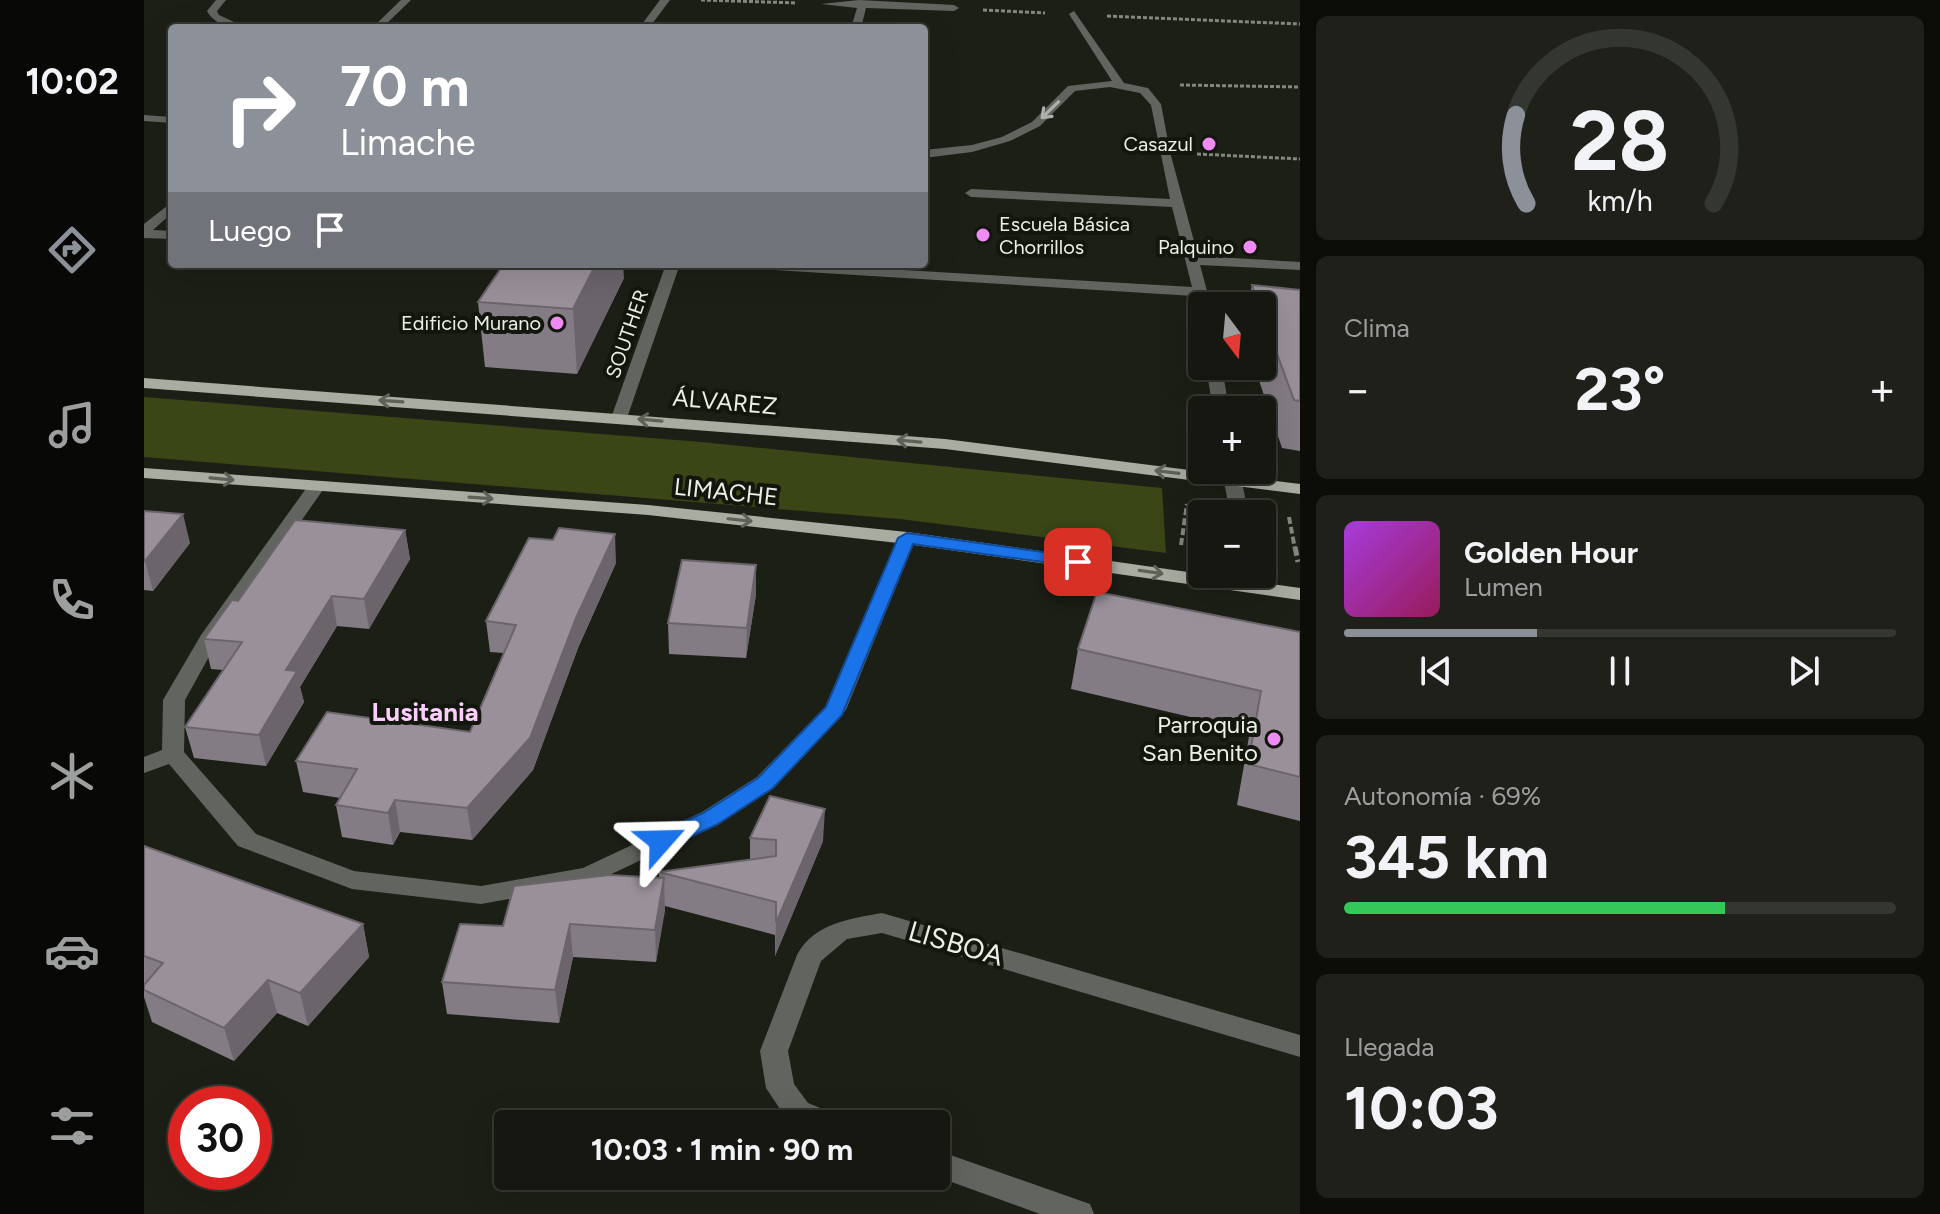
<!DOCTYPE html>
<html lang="es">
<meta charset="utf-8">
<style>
body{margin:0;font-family:Figtree,sans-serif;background:#1e2019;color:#f1f3f6;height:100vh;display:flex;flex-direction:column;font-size:30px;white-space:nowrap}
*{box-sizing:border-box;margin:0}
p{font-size:26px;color:#9d9f9f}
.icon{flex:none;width:44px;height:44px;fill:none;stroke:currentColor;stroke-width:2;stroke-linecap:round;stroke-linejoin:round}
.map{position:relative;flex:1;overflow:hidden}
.drawer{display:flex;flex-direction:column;gap:16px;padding:16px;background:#0c0d09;width:640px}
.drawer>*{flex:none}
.guide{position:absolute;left:24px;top:24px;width:760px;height:244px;border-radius:8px;box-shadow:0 8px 32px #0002,0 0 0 2px #343630;background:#8c9099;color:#fff;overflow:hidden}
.needle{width:52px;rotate:164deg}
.tools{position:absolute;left:1044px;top:292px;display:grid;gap:16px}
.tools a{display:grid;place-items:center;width:88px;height:88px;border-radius:8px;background:#151710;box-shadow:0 8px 32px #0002,0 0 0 2px #343630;font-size:40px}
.speed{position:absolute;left:24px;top:1086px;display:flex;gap:16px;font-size:40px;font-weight:700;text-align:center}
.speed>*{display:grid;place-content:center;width:104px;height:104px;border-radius:50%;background:#151710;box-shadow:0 8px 32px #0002,0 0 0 2px #343630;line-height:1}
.speed .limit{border:12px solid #d22;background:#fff;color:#111}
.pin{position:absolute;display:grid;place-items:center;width:68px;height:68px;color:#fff;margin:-34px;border-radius:16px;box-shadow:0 4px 12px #0006}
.me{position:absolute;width:88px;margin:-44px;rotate:65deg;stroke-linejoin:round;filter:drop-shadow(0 0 6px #0008)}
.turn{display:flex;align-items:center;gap:28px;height:168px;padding:0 40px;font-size:36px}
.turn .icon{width:104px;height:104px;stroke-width:2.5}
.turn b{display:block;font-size:56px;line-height:68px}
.then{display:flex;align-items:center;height:76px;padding:0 40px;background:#0003;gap:16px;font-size:30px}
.big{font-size:60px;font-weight:700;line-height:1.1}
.drawer .widget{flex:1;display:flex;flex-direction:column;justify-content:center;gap:12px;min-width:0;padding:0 28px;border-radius:12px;background:#1e2019}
.drawer .dial{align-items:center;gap:0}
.dial svg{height:208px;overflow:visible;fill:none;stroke:#343630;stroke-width:7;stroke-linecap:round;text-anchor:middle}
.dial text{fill:#f1f3f6;stroke:none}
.song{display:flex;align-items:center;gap:24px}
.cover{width:96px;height:96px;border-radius:12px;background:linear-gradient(135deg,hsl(280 70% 55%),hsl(330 70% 35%))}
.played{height:8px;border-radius:4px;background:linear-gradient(90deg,#8c9099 35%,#343630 35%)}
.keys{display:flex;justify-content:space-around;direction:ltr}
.heat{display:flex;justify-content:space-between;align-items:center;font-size:44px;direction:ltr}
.charge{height:12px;border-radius:6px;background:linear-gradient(90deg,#34c759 69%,#343630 0)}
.trip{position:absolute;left:350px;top:1110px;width:456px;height:80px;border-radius:8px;background:#151710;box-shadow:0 8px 32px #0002,0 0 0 2px #343630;font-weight:700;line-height:80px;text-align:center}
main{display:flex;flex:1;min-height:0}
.dock{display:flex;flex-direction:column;width:144px;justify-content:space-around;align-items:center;background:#080906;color:#9d9f9f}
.dock .icon{width:56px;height:56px}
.dock .selected{color:#8c9099}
.dock b{font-size:36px;color:#f1f3f6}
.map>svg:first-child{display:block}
.green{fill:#3a4615}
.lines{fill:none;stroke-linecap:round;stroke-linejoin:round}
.path-far2{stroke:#84877f;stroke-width:3;stroke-dasharray:4 2;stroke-linecap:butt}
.path-far1{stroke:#84877f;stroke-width:4;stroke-dasharray:7 3;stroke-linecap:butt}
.path{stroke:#84877f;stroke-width:5;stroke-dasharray:9 4;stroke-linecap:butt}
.minor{fill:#62645f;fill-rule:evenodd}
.major{fill:#a8aca1;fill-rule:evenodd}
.wall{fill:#847c84}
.shaded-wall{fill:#6b656b}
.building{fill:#999099;stroke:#6b656b;stroke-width:2}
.oneway{stroke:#aeb0aa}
.oneway2{stroke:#5e6157}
.route{fill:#1a73e8;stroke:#114b97;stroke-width:2}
.poi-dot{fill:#f08bf6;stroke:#13160d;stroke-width:3}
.labels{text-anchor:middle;stroke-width:8;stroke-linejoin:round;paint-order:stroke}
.far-poi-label{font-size:20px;fill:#ecefe8;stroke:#13160d;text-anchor:end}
.far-street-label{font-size:20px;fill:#ecefe8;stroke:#13160d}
.street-label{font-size:24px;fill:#ecefe8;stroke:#13160d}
.poi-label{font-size:24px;fill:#ecefe8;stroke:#13160d;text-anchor:end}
.neighbourhood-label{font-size:26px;font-weight:bold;fill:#fccefd;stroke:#13160d}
.near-street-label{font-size:28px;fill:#ecefe8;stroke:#13160d}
</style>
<main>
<nav class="dock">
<b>10:02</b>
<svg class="icon selected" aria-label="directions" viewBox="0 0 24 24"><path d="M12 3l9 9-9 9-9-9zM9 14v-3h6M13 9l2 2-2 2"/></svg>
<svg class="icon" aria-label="music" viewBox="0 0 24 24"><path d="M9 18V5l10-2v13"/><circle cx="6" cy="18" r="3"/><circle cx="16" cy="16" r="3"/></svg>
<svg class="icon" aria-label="phone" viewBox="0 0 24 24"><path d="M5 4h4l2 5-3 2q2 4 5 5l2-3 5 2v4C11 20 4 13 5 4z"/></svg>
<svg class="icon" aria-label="climate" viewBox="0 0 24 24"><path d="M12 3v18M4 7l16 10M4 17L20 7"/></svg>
<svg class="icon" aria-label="car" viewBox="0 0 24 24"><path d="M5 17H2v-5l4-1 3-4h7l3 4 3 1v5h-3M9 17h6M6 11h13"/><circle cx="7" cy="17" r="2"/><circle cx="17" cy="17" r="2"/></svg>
<svg class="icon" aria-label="filters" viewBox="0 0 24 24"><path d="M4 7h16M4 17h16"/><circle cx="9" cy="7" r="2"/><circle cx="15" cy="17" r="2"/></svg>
</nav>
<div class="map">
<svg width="1156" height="1214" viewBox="0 0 1156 1214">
<rect width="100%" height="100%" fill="#1c1f16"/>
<!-- green -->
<path class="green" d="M0,397L557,442L1018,488L1022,553L756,519L0,457Z"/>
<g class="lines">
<!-- path-far2 -->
<g class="path-far2">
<path d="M557,0L653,3"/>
<path d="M839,10L901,13"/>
<path d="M963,16L1156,24"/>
<path d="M1036,85L1156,87"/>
<path d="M1053,154L1156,159"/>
</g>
<!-- path-far1 -->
<g class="path-far1">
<path d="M1145,517L1151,549"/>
<path d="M1037,545L1043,504"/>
</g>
<!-- path -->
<path class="path" d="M1151,547L1154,562"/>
<!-- minor -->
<g class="minor">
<path d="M72,0H82L73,11L75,15L103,28C88,28 70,25 63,11Z"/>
<path d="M257,0H267L238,28H228Z"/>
<path d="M516,0H526L505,28H495Z"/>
<path d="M715,0L810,5L815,8L810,11L722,8L717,28H707L713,8L677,4Z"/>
<path d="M930,11L980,83L1004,88L1017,104L1026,152L1054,256L1156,262V270L1056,265L1067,306H1058V310L1053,306L1050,296L582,267L580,264H657L1048,287L1028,207L827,197L821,193L827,189L1026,199L1007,105L996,93L966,87L931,91L896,126L866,141L828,152L780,158V150L828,145L858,137L888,122L924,86L968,81L925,14Z"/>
<path d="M0,115L28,117V123L0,121Z"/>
<path d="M28,202V213L9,230L28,231V239L0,238V224Z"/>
<path d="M522,264H536L483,418L481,422H469L467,418Z"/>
<path d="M1062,366H1078L1085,410H1069Z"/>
<path d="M1078,470H1096L1104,514H1086Z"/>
<path d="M172,482L181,487L77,635L41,700L40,752L112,834L210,871L337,886L439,868L558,812L613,777L681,707L754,538L763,532L772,538L702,710L629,789L574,824L444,885L337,904L208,889L94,846L25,764L0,773V757L18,750L19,700L57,635L166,483Z"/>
<path d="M738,913L1156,1035V1057L738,933L703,939L677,961L644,1051L650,1084L664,1103L693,1115L698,1124H651L644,1121L622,1088L616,1051L653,955C670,923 706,919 738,913Z"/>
<path d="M792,1150L946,1204L950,1214H896L791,1176Z"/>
</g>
<!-- major -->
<g class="major">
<path d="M0,378L801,439L1156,484V494L801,449L0,388Z"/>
<path d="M0,468L504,505L763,532L1156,588V600L763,544L504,515L0,478Z"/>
</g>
</g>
<!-- wall -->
<g class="wall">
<path d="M480,278L433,374L341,367L334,302Z"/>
<path d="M1108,285L1156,290V451L1138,448L1110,366H1118V306H1103Z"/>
<path d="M0,511L46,543L9,591L0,590Z"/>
<path d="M261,530L266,559L225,629L193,626L156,687L160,702L122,766L50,758L41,727L79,670L67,669L60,639L94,601Z"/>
<path d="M472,563L434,648L389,770L328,840L256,832L249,845L198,837L192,805L196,798L159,792L152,761L326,732L360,653L346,652L342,621Z"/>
<path d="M612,565V594L602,658L525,654L524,623Z"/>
<path d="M1156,632V821L1093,805L1106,731L927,689L934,649Z"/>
<path d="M606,838L679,841L631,956V935L521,906L512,962L429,957L415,1023L303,1014L298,982L359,926L515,878V872L606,860Z"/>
<path d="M0,846L219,924L225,957L164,1026L133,1013L90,1061L8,1022L0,997Z"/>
</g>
<!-- shaded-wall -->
<g class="shaded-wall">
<path d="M452,264H479L480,278L433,374L429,309Z"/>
<path d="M39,514L46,543L9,591L1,561Z"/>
<path d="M261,530L266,559L225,629L220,599Z"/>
<path d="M471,534L472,563L434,648L389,770L328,840L323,808L432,618Z"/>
<path d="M612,565V594L602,658L603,628Z"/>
<path d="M188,596L193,626L156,687L160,702L122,766L115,735L142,670Z"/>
<path d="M251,800L256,832L249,845L244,813Z"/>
<path d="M681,809L679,841L631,956L632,923Z"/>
<path d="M520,878L521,911L512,962L511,930Z"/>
<path d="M219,924L225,957L164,1026L156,993Z"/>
<path d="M426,924L429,957L415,1023L411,990Z"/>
<path d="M124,980L133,1013L90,1061L80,1028Z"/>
</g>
<!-- building -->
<g class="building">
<path d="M360,264H452L429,309L334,302Z"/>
<path d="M1108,285L1156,290V401L1150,400L1118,313V306H1115Z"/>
<path d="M0,511L39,514L1,561H0Z"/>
<path d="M151,520L261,530L220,599L188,596L142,670L153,671L115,735L41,727L98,642L60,639L88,600L94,601Z"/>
<path d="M415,528L471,534L432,618L386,738L323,808L251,800L244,813L192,805L213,769L152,761L183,712L326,732L372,625L342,621L385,538L409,540Z"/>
<path d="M538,560L612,565L603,628L524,623Z"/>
<path d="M953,592L1156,632V777L1104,764L1117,691L934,649Z"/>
<path d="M626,796L681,809L632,923V902L515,872L632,856V840L606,838Z"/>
<path d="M0,846L219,924L156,993L124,980L80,1028L0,990V985L19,963L0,956Z"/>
<path d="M465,875L520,878L511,930L426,924L411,990L298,982L316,924L359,926L370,886Z"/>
</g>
<!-- one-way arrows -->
<defs><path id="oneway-shaft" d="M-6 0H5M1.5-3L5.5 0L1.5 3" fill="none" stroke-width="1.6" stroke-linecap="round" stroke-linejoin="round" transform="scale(2)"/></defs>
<use class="oneway" href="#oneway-shaft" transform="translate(906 110) rotate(136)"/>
<g class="oneway2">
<use href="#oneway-shaft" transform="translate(247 401) rotate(-176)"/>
<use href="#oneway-shaft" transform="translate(506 420) rotate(-175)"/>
<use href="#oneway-shaft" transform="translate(765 441) rotate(-175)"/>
<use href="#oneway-shaft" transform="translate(1023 472) rotate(-173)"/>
<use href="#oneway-shaft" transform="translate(78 479) rotate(5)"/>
<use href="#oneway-shaft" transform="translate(337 498) rotate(4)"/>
<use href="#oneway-shaft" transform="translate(596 520) rotate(6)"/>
<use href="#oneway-shaft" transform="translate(1007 572) rotate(8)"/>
</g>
<!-- route -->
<path class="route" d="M763,533L934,557L943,562L934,567L769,544L698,715L629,788L574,824L525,847H509L506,841L509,836L559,813L614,778L682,707L754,538Z"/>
<!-- markers -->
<g class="poi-dot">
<circle cx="1065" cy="144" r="8"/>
<circle cx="839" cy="235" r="8"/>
<circle cx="1106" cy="247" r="8"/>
<circle cx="413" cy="323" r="8"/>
<circle cx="1130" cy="739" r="8"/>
</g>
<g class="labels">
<!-- far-poi labels -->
<g class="far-poi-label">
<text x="1049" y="151">Casazul</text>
<text x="855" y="231" text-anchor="start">Escuela Básica<tspan x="855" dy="23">Chorrillos</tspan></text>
<text x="1090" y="254">Palquino</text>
<text x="397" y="330">Edificio Murano</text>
</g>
<!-- far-street labels -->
<g class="far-street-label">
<text transform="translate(483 334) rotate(-71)" y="7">SOUTHER</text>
</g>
<!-- street labels -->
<g class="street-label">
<text transform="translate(581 402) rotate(5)" y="8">ÁLVAREZ</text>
<text transform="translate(582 492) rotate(6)" y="8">LIMACHE</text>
</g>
<!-- poi labels -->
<g class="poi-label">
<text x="1114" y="733">Parroquia<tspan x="1114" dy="28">San Benito</tspan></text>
</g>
<!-- neighbourhood labels -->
<g class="neighbourhood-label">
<text x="281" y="721">Lusitania</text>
</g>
<!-- near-street labels -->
<g class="near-street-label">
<text transform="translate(812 943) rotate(16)" y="10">LISBOA</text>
</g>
</g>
</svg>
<div class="tools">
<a><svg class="needle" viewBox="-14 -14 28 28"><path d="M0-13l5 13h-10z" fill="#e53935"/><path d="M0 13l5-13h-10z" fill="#9d9f9f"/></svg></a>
<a>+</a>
<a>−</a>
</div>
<div class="speed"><div class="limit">30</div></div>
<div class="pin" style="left:934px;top:562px;background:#d93025"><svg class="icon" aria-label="arrive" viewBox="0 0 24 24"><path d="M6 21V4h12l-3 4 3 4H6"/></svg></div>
<svg class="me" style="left:517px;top:841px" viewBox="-20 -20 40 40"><path d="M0-17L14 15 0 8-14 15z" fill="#1a73e8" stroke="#fff" stroke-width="4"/></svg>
<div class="trip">10:03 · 1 min · 90 m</div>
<div class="guide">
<div class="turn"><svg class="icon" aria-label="right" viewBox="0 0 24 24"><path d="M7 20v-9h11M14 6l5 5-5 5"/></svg><div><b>70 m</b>Limache</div></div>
<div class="then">Luego<svg class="icon" aria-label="arrive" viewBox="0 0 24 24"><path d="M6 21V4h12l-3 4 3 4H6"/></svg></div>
</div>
</div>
<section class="drawer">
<div class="widget dial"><svg viewBox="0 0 100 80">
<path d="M14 69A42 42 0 1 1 86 69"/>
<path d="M14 69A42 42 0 0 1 10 35" stroke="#8c9099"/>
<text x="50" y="56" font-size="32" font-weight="700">28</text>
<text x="50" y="72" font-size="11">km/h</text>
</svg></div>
<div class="widget"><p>Clima</p>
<div class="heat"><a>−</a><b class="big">23°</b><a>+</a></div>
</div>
<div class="widget">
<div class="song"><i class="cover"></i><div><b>Golden Hour</b><p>Lumen</p></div></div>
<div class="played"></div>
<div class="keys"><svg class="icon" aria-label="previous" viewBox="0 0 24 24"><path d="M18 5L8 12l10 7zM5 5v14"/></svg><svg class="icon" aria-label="pause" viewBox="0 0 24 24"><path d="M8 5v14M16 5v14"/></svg><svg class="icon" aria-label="next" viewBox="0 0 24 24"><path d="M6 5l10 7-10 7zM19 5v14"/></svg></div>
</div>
<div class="widget"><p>Autonomía · 69%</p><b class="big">345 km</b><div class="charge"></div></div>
<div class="widget"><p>Llegada</p><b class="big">10:03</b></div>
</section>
</main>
